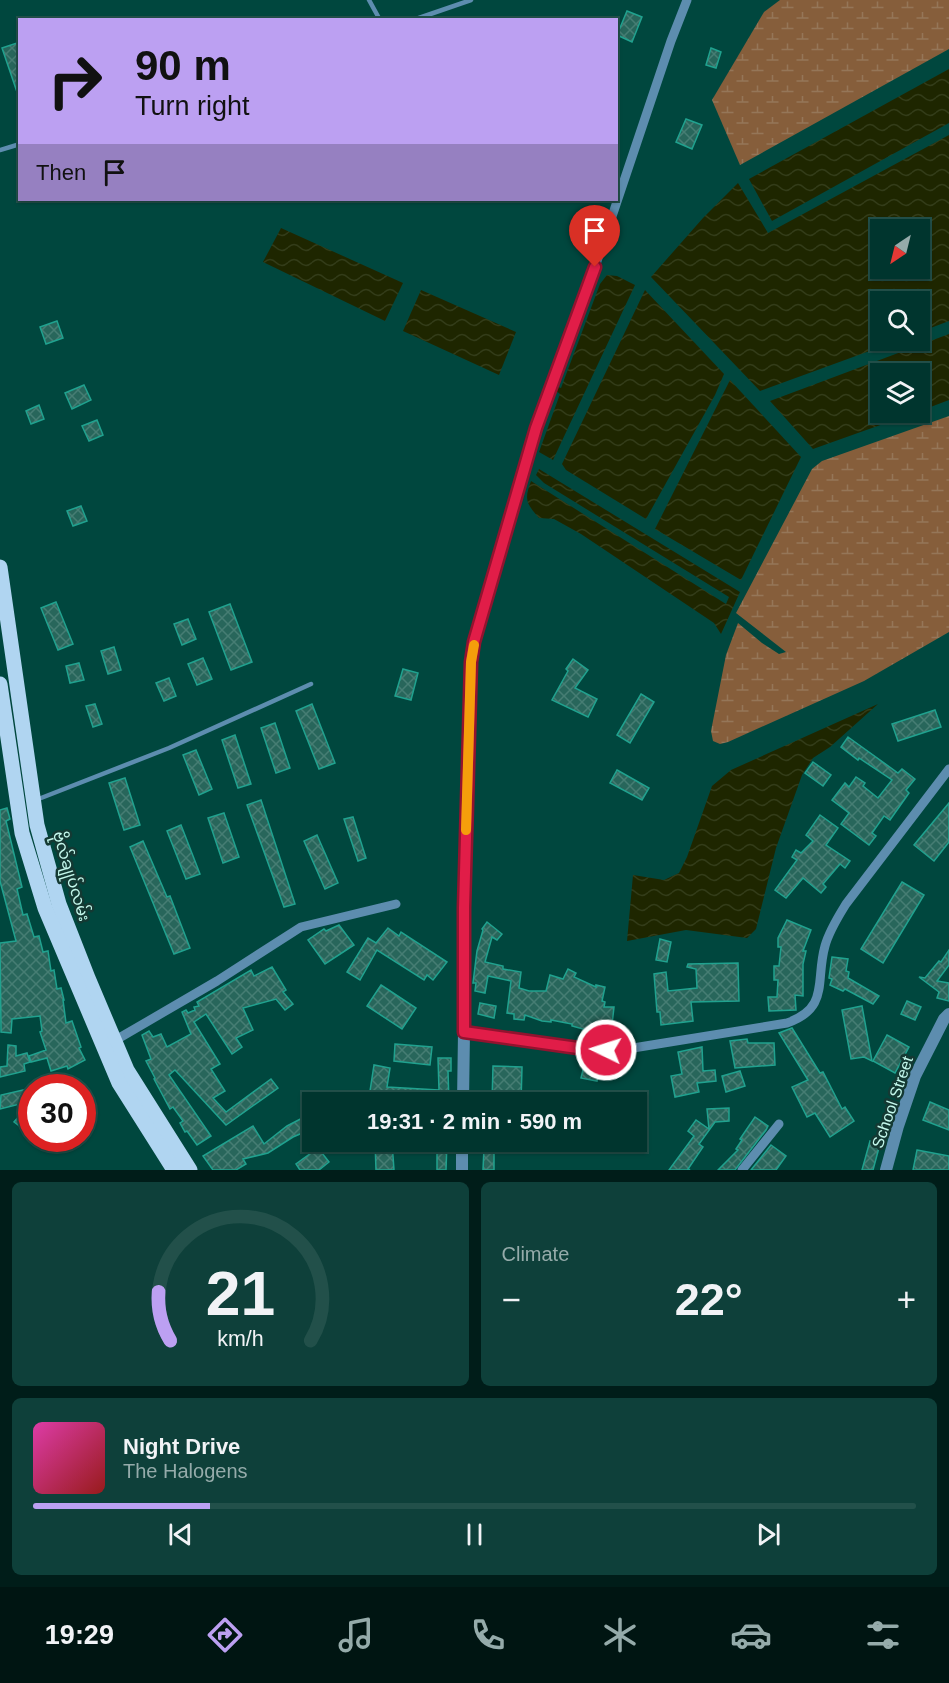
<!DOCTYPE html>
<meta charset="utf-8">
<style>
body{margin:0;font-family:Helvetica,"Noto Sans Myanmar",sans-serif;background:#0e403a;color:#f1f3f6;height:100vh;display:flex;flex-direction:column;font-size:22px;white-space:nowrap}
*{box-sizing:border-box;margin:0}
p{font-size:20px;color:#95abaa}
.icon{flex:none;width:33px;height:33px;fill:none;stroke:currentColor;stroke-width:2;stroke-linecap:round;stroke-linejoin:round}
.map{position:relative;height:1170px;overflow:hidden}
.side{display:flex;flex-direction:column;gap:12px;padding:12px;background:#001d19;flex:1}
.side>*{flex:none}
.banner{position:absolute;left:18px;top:18px;width:600px;height:183px;border-radius:0px;box-shadow:0 2px 4px #0004,0 0 0 2px #22504a;background:#bca0f2;color:#111;overflow:hidden}
.needle{width:39px;rotate:215deg}
.fabs{position:absolute;left:870px;top:219px;display:grid;gap:12px}
.fabs a{display:grid;place-items:center;width:60px;height:60px;border-radius:0px;background:#00352e;box-shadow:0 2px 4px #0004,0 0 0 2px #22504a;font-size:30px}
.speed{position:absolute;left:18px;top:1074px;display:flex;gap:12px;font-size:30px;font-weight:700;text-align:center}
.speed>*{display:grid;place-content:center;width:78px;height:78px;border-radius:50%;background:#00352e;box-shadow:0 2px 4px #0004,0 0 0 2px #22504a;line-height:1}
.speed .limit{border:9px solid #d22;background:#fff;color:#111}
.pin{position:absolute;display:grid;place-items:center;width:51px;height:51px;color:#fff;margin:-62px -26px;border-radius:50% 50% 50% 0;rotate:-45deg;box-shadow:0 0 6px #0007}
.pin .icon{rotate:45deg}
.me{position:absolute;width:66px;margin:-33px;rotate:274deg;stroke-linejoin:round;filter:drop-shadow(0 0 4px #0008)}
.turn{display:flex;align-items:center;gap:21px;height:126px;padding:0 18px;font-size:27px}
.turn .icon{width:78px;height:78px;stroke-width:2.5}
.turn b{display:block;font-size:42px;line-height:51px}
.then{display:flex;align-items:center;height:57px;padding:0 18px;background:#0003;gap:12px;font-size:22px}
.big{font-size:45px;font-weight:700;line-height:1.1}
.side .tile{flex:1;display:flex;flex-direction:column;justify-content:center;gap:9px;min-width:0;padding:0 21px;border-radius:9px;background:#0e403a}
.side .dial{align-items:center;gap:0}
.dial svg{height:156px;overflow:visible;fill:none;stroke:#22504a;stroke-width:7;stroke-linecap:round;text-anchor:middle}
.dial text{fill:#f1f3f6;stroke:none}
.song{display:flex;align-items:center;gap:18px}
.cover{width:72px;height:72px;border-radius:9px;background:linear-gradient(135deg,hsl(320 70% 55%),hsl(0 70% 35%))}
.played{height:6px;border-radius:3px;background:linear-gradient(90deg,#bca0f2 20%,#22504a 20%)}
.keys{display:flex;justify-content:space-around;direction:ltr}
.heat{display:flex;justify-content:space-between;align-items:center;font-size:33px;direction:ltr}
.side .tiles{flex:1;display:grid;gap:12px;grid-template-columns:1fr 1fr}
.tile:last-child{grid-column:span 2}
.trip{position:absolute;left:302px;top:1092px;width:345px;height:60px;border-radius:0px;background:#00352e;box-shadow:0 2px 4px #0004,0 0 0 2px #22504a;font-weight:700;line-height:60px;text-align:center}
.tab-bar{display:flex;height:96px;justify-content:space-around;align-items:center;background:#001512;color:#95abaa}
.tab-bar .icon{width:42px;height:42px}
.tab-bar .selected{color:#bca0f2}
.tab-bar b{font-size:27px;color:#f1f3f6}
.map>svg:first-child{display:block}
.wetland{fill:url(#wetland-marsh)}
.water{fill:url(#water-waves);fill-rule:evenodd}
.building{fill:url(#building-cross-hatch);stroke:#20a28f;stroke-width:1.5}
.lines{fill:none;stroke-linecap:round;stroke-linejoin:round}
.service{stroke:#5d8daf;stroke-width:4.5}
.minor{stroke:#5d8daf;stroke-width:9}
.tertiary{stroke:#5d8daf;stroke-width:12}
.primary{stroke:#b0d5f1;stroke-width:15}
.route-casing{stroke:#92132f;stroke-width:15}
.route{stroke:#e11d48;stroke-width:10}
.slow{stroke:#f59e0b;stroke-width:10}
.labels{text-anchor:middle;stroke-width:5;stroke-linejoin:round;paint-order:stroke}
.street-label{font-size:16px;fill:#c4f8ec;stroke:#143933}
</style>
<div class="map">
<svg width="949" height="1170" viewBox="0 0 949 1170">
<defs>
<pattern id="wetland-marsh" width="20" height="14" patternUnits="userSpaceOnUse" patternTransform="scale(1.5)"><rect width="20" height="14" fill="#865e3b"/><path d="M1 5h8M5 5V1M11 12h8M15 12V8" fill="none" stroke="#957658"/></pattern>
<pattern id="water-waves" width="16" height="10" patternUnits="userSpaceOnUse" patternTransform="scale(1.5)"><rect width="16" height="10" fill="#1e2600"/><path d="M0 5q4-4 8 0t8 0" fill="none" stroke="#333c19"/></pattern>
<pattern id="building-cross-hatch" width="8" height="8" patternUnits="userSpaceOnUse" patternTransform="scale(1.5)"><rect width="8" height="8" fill="#28665b"/><path d="M0 0l8 8M0 8l8-8" fill="none" stroke="#467d73"/></pattern>
</defs>
<rect width="100%" height="100%" fill="#00473e"/>
<!-- wetland -->
<g class="wetland">
<path d="M780,0H949V49L740,165L712,100L764,12Z"/>
<path d="M949,416V632L864,681L728,742L720,744L713,741L711,731L726,655L738,623L762,643L779,654L786,652L736,613L812,469L822,461Z"/>
</g>
<!-- water -->
<g class="water">
<path d="M949,69V123L772,221L749,179Z"/>
<path d="M949,135V321L920,332V302H880V340L897,341L760,391L651,277L703,218L738,183L768,233ZM880,230H920V268H880Z"/>
<path d="M281,228L403,283L385,321L263,262Z"/>
<path d="M607,275L617,276L635,285L553,460L539,452L560,394L555,390L558,387L561,388L600,284Z"/>
<path d="M421,290L516,332L499,375L403,331Z"/>
<path d="M645,290L724,374L715,395L646,519L566,470L562,464Z"/>
<path d="M949,334V400L920,411V374H880V412L914,413L813,449L770,401Z"/>
<path d="M730,380L801,457L741,580L655,529Z"/>
<path d="M539,469L740,592L721,634L714,623L581,534L554,519L539,518C526,503 524,500 531,481L726,604L729,597L544,483L536,475Z"/>
<path d="M878,704L830,747L813,758L802,775L776,848L756,929L747,938L686,930L627,941L633,875L664,880L679,873L687,857L712,786L731,770Z"/>
</g>
<!-- building -->
<g class="building">
<path d="M627,11L642,17L632,42L617,35Z"/>
<path d="M20,42V95H18L2,48Z"/>
<path d="M711,48L721,52L716,68L706,65Z"/>
<path d="M686,119L702,125L692,149L676,142Z"/>
<path d="M57,321L63,338L46,344L40,327Z"/>
<path d="M84,385L91,400L72,409L65,393Z"/>
<path d="M39,405L44,419L31,424L26,411Z"/>
<path d="M97,420L103,435L89,441L82,426Z"/>
<path d="M81,506L87,521L73,526L67,511Z"/>
<path d="M56,602L73,644L58,650L41,608Z"/>
<path d="M230,604L252,662L231,670L209,612Z"/>
<path d="M188,619L196,639L182,645L174,624Z"/>
<path d="M114,647L121,670L108,674L101,651Z"/>
<path d="M203,658L212,679L197,685L188,664Z"/>
<path d="M573,659L588,670L575,688L597,699L588,717L552,700L568,671L566,669Z"/>
<path d="M79,663L84,680L70,683L66,666Z"/>
<path d="M403,669L418,673L411,700L395,696Z"/>
<path d="M169,678L176,696L164,701L156,683Z"/>
<path d="M641,694L654,702L630,743L617,735Z"/>
<path d="M95,704L102,724L93,727L86,706Z"/>
<path d="M312,704L335,763L319,769L296,711Z"/>
<path d="M935,710L941,727L898,741L892,724Z"/>
<path d="M275,723L290,768L276,773L261,728Z"/>
<path d="M235,735L251,784L238,788L222,740Z"/>
<path d="M848,737L898,773L902,769L915,779L906,790L909,793L890,820L884,816L872,833L876,836L869,845L841,824L849,813L832,800L845,783L849,787L856,777L865,783L863,786L878,798L892,780L859,758L858,760L841,747Z"/>
<path d="M196,750L212,789L199,795L183,755Z"/>
<path d="M813,762L831,775L823,786L805,773Z"/>
<path d="M617,770L649,788L642,800L610,783Z"/>
<path d="M125,778L140,825L124,830L109,783Z"/>
<path d="M261,800L295,904L284,907L247,805Z"/>
<path d="M949,803V842L934,861L914,845Z"/>
<path d="M7,808L10,819L6,821L22,887L17,889L23,915L27,914L34,937L39,936L43,952L48,951L51,971L54,970L57,989L61,988L64,1000H63L66,1023L72,1021L81,1047L79,1048L85,1060L68,1069L67,1066L51,1071L47,1058L31,1062L29,1056L46,1050L40,1032L42,1031L40,1016L12,1019L11,1033L1,1032L0,943L16,941L0,881V810Z"/>
<path d="M224,813L239,857L223,863L208,818Z"/>
<path d="M820,815L838,828L826,845L850,861L845,868L840,864L823,884L826,887L821,893L803,878L786,898L775,890L797,860L792,857L796,850L801,853L813,841L806,835Z"/>
<path d="M353,817L366,858L358,861L344,819Z"/>
<path d="M181,825L200,874L186,879L167,831Z"/>
<path d="M317,835L338,883L325,889L304,841Z"/>
<path d="M143,841L167,897L170,896L190,948L174,954L130,847Z"/>
<path d="M902,882L924,895L883,963L861,949Z"/>
<path d="M787,920L811,930L803,951H806L803,964V996L795,995L796,1010L769,1011L768,997H777L778,980H774V966H779L781,947H778V938Z"/>
<path d="M487,922L502,934L497,940L492,937L485,962L503,966V969L521,972L519,988L529,991H546L550,975L563,979L568,969L576,973L574,977L596,987V985L605,987L602,1001L605,1002L604,1007H614L612,1025L601,1026L600,1031L583,1029L572,1026V1024L551,1020V1022L542,1021L525,1015L524,1020L514,1019V1014L507,1013L511,981L488,976L485,993L475,991L476,983H473L477,951L483,930L482,929Z"/>
<path d="M339,925L354,945L325,964L308,940L324,929L326,931Z"/>
<path d="M388,928L399,936L401,932L447,962L433,980L427,975L424,980L377,950L360,980L347,972L368,938L376,943Z"/>
<path d="M660,939L671,942L667,962L656,960Z"/>
<path d="M949,950V965L937,981L949,983V1001L937,998L939,992L919,977L925,978L939,961L941,962Z"/>
<path d="M832,957L848,959L846,971L849,972L848,978L879,996L873,1004L845,989L843,991L830,985L832,979L829,978Z"/>
<path d="M738,963L739,1001L691,1002L693,1021L661,1025L660,1012H657L654,974L666,972L668,991L697,988L696,969L687,967L688,964Z"/>
<path d="M272,967L286,990L283,992L293,1004L285,1010L276,999L243,1008L253,1030L236,1038L242,1047L232,1054L206,1014L194,1022L220,1064L211,1069L225,1091L213,1098L226,1112L271,1079L278,1088L226,1125L175,1070L169,1075L211,1136L197,1145L187,1131L185,1132L180,1123L183,1121L173,1107L170,1109L154,1079L155,1078L146,1061L151,1059L142,1035L149,1031L153,1037L161,1034L167,1047L191,1034L182,1012L186,1010L188,1013L195,1010L194,1007L199,1006L197,1002L251,970L254,976Z"/>
<path d="M381,985L416,1008L402,1029L367,1006Z"/>
<path d="M907,1001L921,1007L915,1020L901,1014Z"/>
<path d="M480,1003L496,1006L494,1018L478,1014Z"/>
<path d="M862,1006L872,1061L864,1057L851,1059L842,1010Z"/>
<path d="M792,1028L820,1073L823,1072L842,1109L845,1107L854,1121L830,1137L815,1113L807,1117L792,1087L808,1080L779,1033Z"/>
<path d="M887,1035L909,1047L895,1073L873,1061Z"/>
<path d="M747,1039L748,1043H774L775,1065L735,1068L730,1041Z"/>
<path d="M395,1044L432,1047L430,1065L394,1061Z"/>
<path d="M8,1045L16,1046V1056L27,1053L30,1062L24,1064L25,1071L0,1077V1067L7,1066Z"/>
<path d="M702,1047L703,1071L715,1070L716,1081L697,1083L699,1092L675,1097L671,1076L682,1074L678,1052Z"/>
<path d="M438,1058H451V1071H448L449,1102H354V1092L370,1091L374,1065L390,1068L387,1087L439,1090Z"/>
<path d="M493,1066L522,1067L521,1102H492Z"/>
<path d="M584,1066L599,1069L597,1081L581,1078Z"/>
<path d="M740,1071L745,1086L726,1092L722,1076Z"/>
<path d="M32,1088V1101L0,1109L1,1095Z"/>
<path d="M32,1102V1125L26,1131L14,1122Z"/>
<path d="M930,1102L949,1110V1130L923,1120Z"/>
<path d="M729,1108V1121L715,1122L699,1144L703,1147L688,1169L690,1170H669L694,1136L688,1131L696,1120L709,1129L707,1109Z"/>
<path d="M312,1113V1126L307,1131L293,1137L268,1153L243,1159L246,1164L236,1170H213L203,1156L253,1126L264,1144L287,1126Z"/>
<path d="M755,1117L768,1126L766,1130L735,1170H718L738,1150L736,1149L742,1140L740,1139Z"/>
<path d="M870,1141L880,1144L873,1170H862Z"/>
<path d="M375,1142H392L394,1170H376Z"/>
<path d="M421,1142H447L446,1170H437V1149L421,1148Z"/>
<path d="M474,1142H515L513,1153L494,1150V1170H483L484,1148L473,1146Z"/>
<path d="M771,1145L786,1156L776,1170H751Z"/>
<path d="M318,1148L329,1162L319,1170H300L296,1164Z"/>
<path d="M917,1150L949,1156V1170H913Z"/>
</g>
<g class="lines">
<!-- service -->
<g class="service">
<path d="M369,0L380,20"/>
<path d="M413,20L471,0"/>
<path d="M0,150L20,144"/>
<path d="M36,800L169,748L311,684"/>
</g>
<!-- minor -->
<g class="minor">
<path d="M687,0L671,41L595,267L536,428L474,641L471,662L464,908V1032C518,1040 573,1052 627,1049L787,1023C830,1008 815,981 825,946C829,931 838,917 846,904L949,769"/>
<path d="M114,1041L217,981L301,927L396,904"/>
<path d="M742,1170L779,1124"/>
</g>
<!-- tertiary -->
<g class="tertiary">
<path d="M463,1102L464,1032"/>
<path d="M462,1170V1142"/>
<path d="M886,1170L898,1126L915,1076L944,1019L949,1014"/>
</g>
<!-- primary -->
<g class="primary">
<path d="M0,567L37,825L59,904L88,978L127,1070L190,1170"/>
<path d="M0,684L22,833L45,908L119,1083L174,1170"/>
</g>
</g>
<g class="lines">
<!-- route casing -->
<g class="route-casing">
<path id="route" d="M595,267L536,428L474,642L471,662L464,908V1032L585,1049L606,1050"/>
</g>
<!-- route -->
<use href="#route" class="route"/>
<!-- slow -->
<path class="slow" d="M466,830L471,662L474,645"/>
</g>
<g class="labels">
<!-- street labels -->
<g class="street-label">
<text transform="translate(72 876) rotate(73)" y="6">ဗိုလ်ချုပ်လမ်း</text>
<text transform="translate(892 1102) rotate(-71)" y="6">School Street</text>
</g>
</g>
</svg>
<div class="fabs">
<a><svg class="needle" viewBox="-14 -14 28 28"><path d="M0-13l5 13h-10z" fill="#e53935"/><path d="M0 13l5-13h-10z" fill="#95abaa"/></svg></a>
<a><svg class="icon" aria-label="search" viewBox="0 0 24 24"><circle cx="10" cy="10" r="6"/><path d="M15 15l6 6"/></svg></a>
<a><svg class="icon" aria-label="layers" viewBox="0 0 24 24"><path d="M12 4l9 5-9 5-9-5zM3 14l9 5 9-5"/></svg></a>
</div>
<div class="speed"><div class="limit">30</div></div>
<div class="pin" style="left:595px;top:267px;background:#d93025"><svg class="icon" aria-label="arrive" viewBox="0 0 24 24"><path d="M6 21V4h12l-3 4 3 4H6"/></svg></div>
<svg class="me" style="left:606px;top:1050px" viewBox="-20 -20 40 40"><circle r="17" fill="#e11d48" stroke="#fff" stroke-width="3"/><path d="M0-11L8 9 0 5-8 9z" fill="#fff"/></svg>
<div class="trip">19:31 · 2 min · 590 m</div>
<div class="banner">
<div class="turn"><svg class="icon" aria-label="right" viewBox="0 0 24 24"><path d="M7 20v-9h11M14 6l5 5-5 5"/></svg><div><b>90 m</b>Turn right</div></div>
<div class="then">Then<svg class="icon" aria-label="arrive" viewBox="0 0 24 24"><path d="M6 21V4h12l-3 4 3 4H6"/></svg></div>
</div>
</div>
<section class="side">
<div class="tiles">
<div class="tile dial"><svg viewBox="0 0 100 80">
<path d="M14 69A42 42 0 1 1 86 69"/>
<path d="M14 69A42 42 0 0 1 8 44" stroke="#bca0f2"/>
<text x="50" y="56" font-size="32" font-weight="700">21</text>
<text x="50" y="72" font-size="11">km/h</text>
</svg></div>
<div class="tile"><p>Climate</p>
<div class="heat"><a>−</a><b class="big">22°</b><a>+</a></div>
</div>
<div class="tile">
<div class="song"><i class="cover"></i><div><b>Night Drive</b><p>The Halogens</p></div></div>
<div class="played"></div>
<div class="keys"><svg class="icon" aria-label="previous" viewBox="0 0 24 24"><path d="M18 5L8 12l10 7zM5 5v14"/></svg><svg class="icon" aria-label="pause" viewBox="0 0 24 24"><path d="M8 5v14M16 5v14"/></svg><svg class="icon" aria-label="next" viewBox="0 0 24 24"><path d="M6 5l10 7-10 7zM19 5v14"/></svg></div>
</div>
</div>
</section>
<nav class="tab-bar">
<b>19:29</b>
<svg class="icon selected" aria-label="directions" viewBox="0 0 24 24"><path d="M12 3l9 9-9 9-9-9zM9 14v-3h6M13 9l2 2-2 2"/></svg>
<svg class="icon" aria-label="music" viewBox="0 0 24 24"><path d="M9 18V5l10-2v13"/><circle cx="6" cy="18" r="3"/><circle cx="16" cy="16" r="3"/></svg>
<svg class="icon" aria-label="phone" viewBox="0 0 24 24"><path d="M5 4h4l2 5-3 2q2 4 5 5l2-3 5 2v4C11 20 4 13 5 4z"/></svg>
<svg class="icon" aria-label="climate" viewBox="0 0 24 24"><path d="M12 3v18M4 7l16 10M4 17L20 7"/></svg>
<svg class="icon" aria-label="car" viewBox="0 0 24 24"><path d="M5 17H2v-5l4-1 3-4h7l3 4 3 1v5h-3M9 17h6M6 11h13"/><circle cx="7" cy="17" r="2"/><circle cx="17" cy="17" r="2"/></svg>
<svg class="icon" aria-label="filters" viewBox="0 0 24 24"><path d="M4 7h16M4 17h16"/><circle cx="9" cy="7" r="2"/><circle cx="15" cy="17" r="2"/></svg>
</nav>
